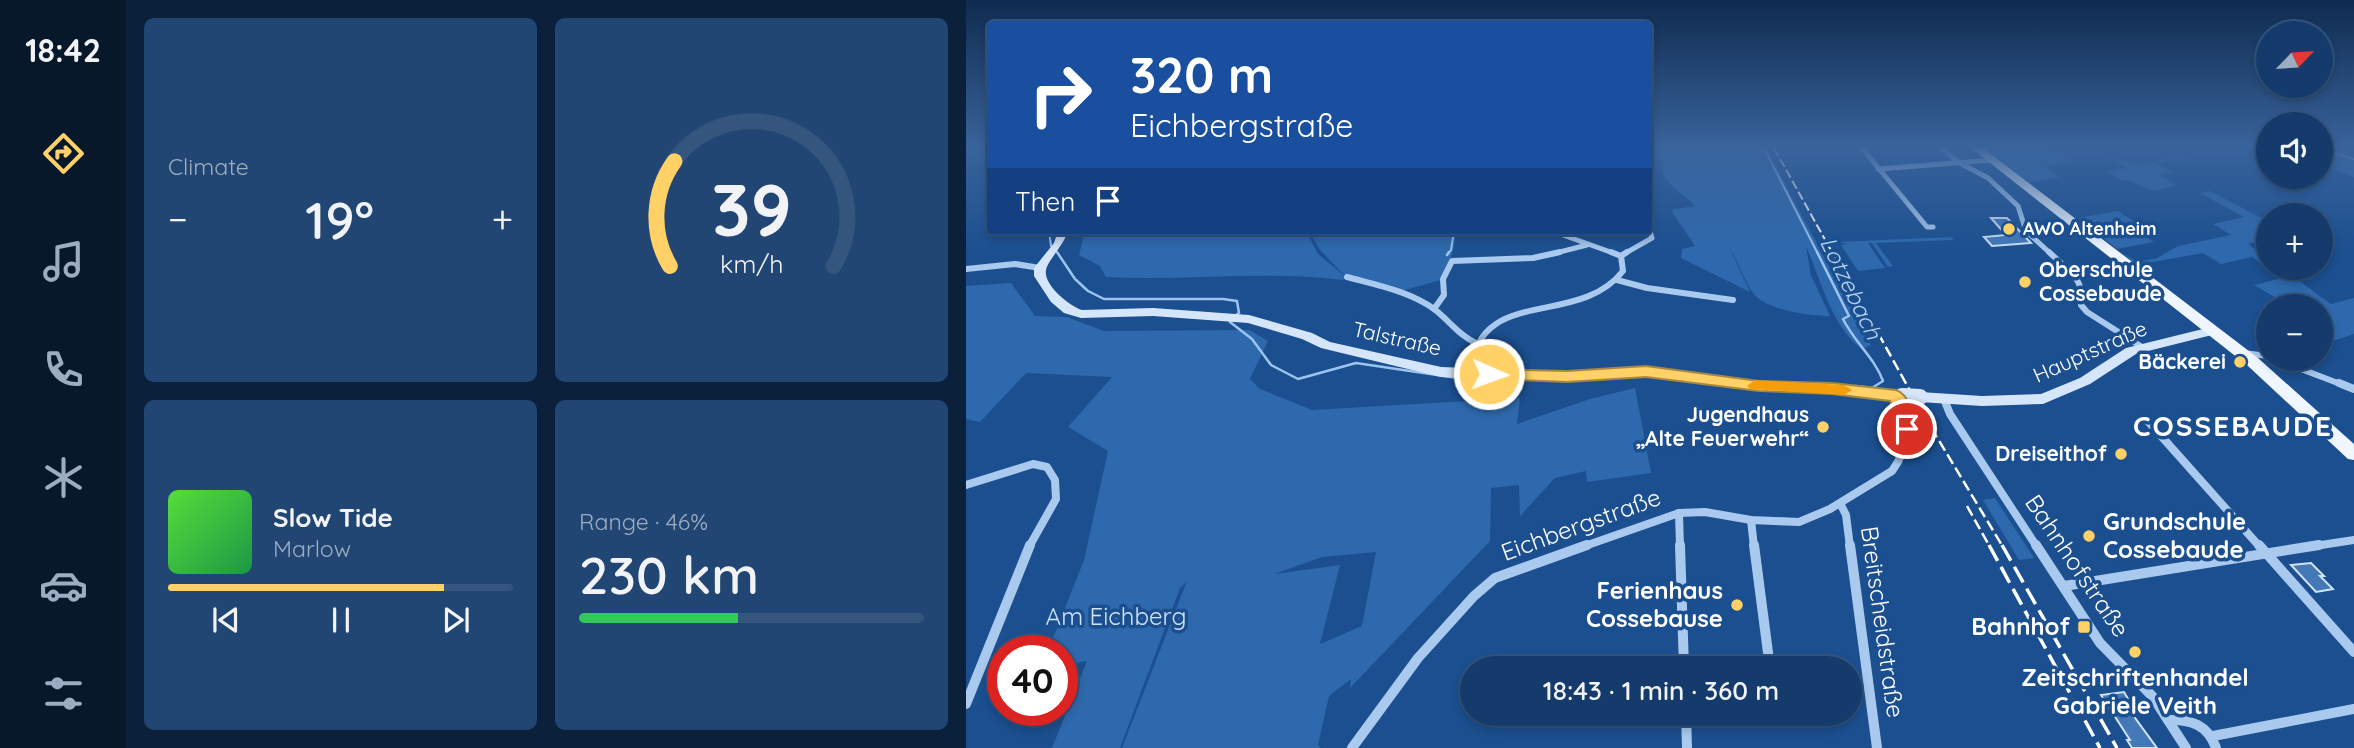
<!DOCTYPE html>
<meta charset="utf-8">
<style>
body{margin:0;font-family:Quicksand,sans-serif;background:#214673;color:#f1f3f6;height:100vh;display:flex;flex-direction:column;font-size:26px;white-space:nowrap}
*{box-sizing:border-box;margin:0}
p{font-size:23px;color:#9dadc1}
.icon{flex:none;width:38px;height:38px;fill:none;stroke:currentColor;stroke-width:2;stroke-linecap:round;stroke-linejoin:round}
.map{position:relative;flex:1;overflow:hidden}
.sheet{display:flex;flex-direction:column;gap:18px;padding:18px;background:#0b203b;width:840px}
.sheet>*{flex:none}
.hud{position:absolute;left:21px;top:21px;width:665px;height:214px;border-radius:7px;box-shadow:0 4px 10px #0003,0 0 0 2px #33557e;background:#1a4fa0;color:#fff;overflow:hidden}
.needle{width:46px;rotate:65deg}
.tools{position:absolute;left:1290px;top:21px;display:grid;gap:14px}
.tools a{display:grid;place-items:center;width:77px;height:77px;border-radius:50%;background:#143b6b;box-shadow:0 4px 10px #0003,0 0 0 2px #33557e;font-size:35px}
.speed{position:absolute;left:21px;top:635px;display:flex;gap:14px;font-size:35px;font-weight:700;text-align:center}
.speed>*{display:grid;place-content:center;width:91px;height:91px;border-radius:50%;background:#143b6b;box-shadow:0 4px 10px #0003,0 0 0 2px #33557e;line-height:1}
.speed .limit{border:10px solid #d22;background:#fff;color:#111}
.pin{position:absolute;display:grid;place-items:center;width:60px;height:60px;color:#fff;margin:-30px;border:4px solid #fff;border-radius:50%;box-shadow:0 2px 7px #0007}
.me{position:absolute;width:77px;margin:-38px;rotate:92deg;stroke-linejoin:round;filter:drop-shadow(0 0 5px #0008)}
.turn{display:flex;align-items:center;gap:24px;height:147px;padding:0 28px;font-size:32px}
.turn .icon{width:91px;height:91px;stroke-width:2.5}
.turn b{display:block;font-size:49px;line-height:60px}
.then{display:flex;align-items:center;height:66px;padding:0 28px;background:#0003;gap:14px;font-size:26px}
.big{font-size:52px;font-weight:600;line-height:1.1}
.sheet .card{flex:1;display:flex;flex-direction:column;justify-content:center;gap:10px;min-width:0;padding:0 24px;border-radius:10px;background:#214673}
.sheet .dial{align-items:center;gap:0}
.dial svg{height:182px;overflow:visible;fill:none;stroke:#33557e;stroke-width:7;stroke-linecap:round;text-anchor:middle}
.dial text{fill:#f1f3f6;stroke:none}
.song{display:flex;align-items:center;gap:21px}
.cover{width:84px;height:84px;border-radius:10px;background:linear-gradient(135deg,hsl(110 70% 55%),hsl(140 70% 35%))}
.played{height:7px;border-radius:4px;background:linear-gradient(90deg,#ffd166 80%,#33557e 80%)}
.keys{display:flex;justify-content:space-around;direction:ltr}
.heat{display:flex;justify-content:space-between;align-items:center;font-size:38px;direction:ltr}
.charge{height:10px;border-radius:5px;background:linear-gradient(90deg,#34c759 46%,#33557e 0)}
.sheet .tiles{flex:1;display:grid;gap:18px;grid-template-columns:repeat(2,1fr)}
.trip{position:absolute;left:494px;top:656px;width:402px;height:70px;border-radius:35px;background:#143b6b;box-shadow:0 4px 10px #0003,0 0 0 2px #33557e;font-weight:600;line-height:70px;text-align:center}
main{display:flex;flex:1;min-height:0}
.menu{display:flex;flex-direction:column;width:126px;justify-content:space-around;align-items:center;background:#08182b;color:#9dadc1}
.menu .icon{width:49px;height:49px}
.menu .active{color:#ffd166}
.menu b{font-size:32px;color:#f1f3f6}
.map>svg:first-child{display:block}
.green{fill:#2e69ad;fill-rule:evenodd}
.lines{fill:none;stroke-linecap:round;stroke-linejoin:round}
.stream-far1{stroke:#9cc4f0;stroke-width:2}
.stream{stroke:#9cc4f0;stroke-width:2.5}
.building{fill:#4478b7;stroke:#cfe3fa;stroke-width:2}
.street-far3{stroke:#a9c9ee;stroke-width:5}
.street-far2{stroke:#a9c9ee;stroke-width:6}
.street-far1{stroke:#a9c9ee;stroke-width:8}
.street{stroke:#a9c9ee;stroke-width:10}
.secondary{fill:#d6e6fa;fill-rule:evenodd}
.primary{fill:#f0f6ff;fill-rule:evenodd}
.rail-far2{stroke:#fff;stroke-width:2;stroke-dasharray:9 3.5;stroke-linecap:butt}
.rail-far1{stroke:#fff;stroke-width:2.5;stroke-dasharray:11 4.5;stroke-linecap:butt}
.rail{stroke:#fff;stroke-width:3.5;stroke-dasharray:18 7;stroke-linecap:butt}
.secondary-bridge{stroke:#d6e6fa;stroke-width:16}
.route{fill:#ffd166;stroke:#a68842;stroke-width:2}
.slow{fill:#f59e0b}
.poi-dot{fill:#ffd166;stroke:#1b4f8f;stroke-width:2.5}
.labels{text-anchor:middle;stroke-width:7;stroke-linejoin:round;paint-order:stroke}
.far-poi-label{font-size:18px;font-weight:bold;fill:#fff;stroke:#1b4f8f;text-anchor:start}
.poi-label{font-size:21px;font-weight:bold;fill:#fff;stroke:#1b4f8f;text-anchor:end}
.street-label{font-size:21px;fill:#fff;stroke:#1b4f8f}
.water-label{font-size:23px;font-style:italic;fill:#b5d3f5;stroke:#1b4f8f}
.near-poi-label{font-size:24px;font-weight:bold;fill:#fff;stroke:#1b4f8f;text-anchor:end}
.near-street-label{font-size:24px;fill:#fff;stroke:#1b4f8f}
.near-park-label{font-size:24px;fill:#cfe3fa;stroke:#1b4f8f}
.district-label{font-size:28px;font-weight:bold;letter-spacing:2px;fill:#fff;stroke:#1b4f8f}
</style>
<main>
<nav class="menu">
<b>18:42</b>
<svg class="icon active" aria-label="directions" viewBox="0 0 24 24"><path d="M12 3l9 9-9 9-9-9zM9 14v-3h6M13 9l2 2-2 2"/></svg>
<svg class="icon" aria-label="music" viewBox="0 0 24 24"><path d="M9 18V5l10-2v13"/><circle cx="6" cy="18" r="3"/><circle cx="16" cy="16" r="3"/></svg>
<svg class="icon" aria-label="phone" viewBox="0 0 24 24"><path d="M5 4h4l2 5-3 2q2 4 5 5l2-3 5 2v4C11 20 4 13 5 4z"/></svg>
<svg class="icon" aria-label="climate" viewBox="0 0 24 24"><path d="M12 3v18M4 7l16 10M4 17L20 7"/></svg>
<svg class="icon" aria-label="car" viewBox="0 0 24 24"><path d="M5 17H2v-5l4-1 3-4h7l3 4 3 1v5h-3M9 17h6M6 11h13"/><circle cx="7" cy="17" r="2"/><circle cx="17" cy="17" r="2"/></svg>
<svg class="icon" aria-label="filters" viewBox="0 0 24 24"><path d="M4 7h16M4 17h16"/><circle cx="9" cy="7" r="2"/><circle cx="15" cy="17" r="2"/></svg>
</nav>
<section class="sheet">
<div class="tiles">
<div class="card"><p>Climate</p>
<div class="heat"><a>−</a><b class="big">19°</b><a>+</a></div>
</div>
<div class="card dial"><svg viewBox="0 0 100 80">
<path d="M14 69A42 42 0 1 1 86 69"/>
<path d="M14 69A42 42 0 0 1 16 23" stroke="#ffd166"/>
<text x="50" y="56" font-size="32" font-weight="700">39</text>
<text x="50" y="72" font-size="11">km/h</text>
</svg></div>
<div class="card">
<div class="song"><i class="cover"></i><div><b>Slow Tide</b><p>Marlow</p></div></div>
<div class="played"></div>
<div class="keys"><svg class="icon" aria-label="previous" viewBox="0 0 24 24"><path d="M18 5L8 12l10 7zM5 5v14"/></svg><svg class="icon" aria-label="pause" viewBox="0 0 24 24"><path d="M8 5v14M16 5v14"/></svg><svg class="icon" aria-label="next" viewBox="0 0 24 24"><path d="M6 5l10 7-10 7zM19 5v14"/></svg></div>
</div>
<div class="card"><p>Range · 46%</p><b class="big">230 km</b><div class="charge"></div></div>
</div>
</section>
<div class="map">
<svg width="1388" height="748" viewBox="0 0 1388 748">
<rect width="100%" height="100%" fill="#1b4f8f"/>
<!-- green -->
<g class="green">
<path d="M683,148H800L905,345L896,349C866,328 854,278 840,246L845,275L864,316C844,316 799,310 787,293C779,283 773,263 764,249L784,292L715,258L716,249L729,246L705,210L729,206C717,193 691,181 697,162L683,154Z"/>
<path d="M1017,148H1087L1110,162L1079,167L1093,177L1063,182Z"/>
<path d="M1267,148H1274L1189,163L1206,172L1193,175L1210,185C1203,187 1193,191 1185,190C1174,188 1170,179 1157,181L1141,171L1161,168L1144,158L1173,164Z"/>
<path d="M1355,148L1388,158V177L1355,165Z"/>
<path d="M1244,191L1301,221L1302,239L1282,244L1302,258V268H1315L1365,304L1388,298V334L1367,341L1355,336L1354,306H1306L1317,302L1288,285L1316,278L1286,257L1255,264L1237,253L1171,265L1155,252L1172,262L1191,258L1212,246L1265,235L1247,224L1278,217L1234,193Z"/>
<path d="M1152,211L1175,226L1165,228L1188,242L1151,249L1113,218Z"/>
<path d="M119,231H340L352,254L380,277L354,250L343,231H489C490,249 483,264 475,280L432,292L381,277L377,280C299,270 219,281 140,277L134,266L113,255Z"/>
<path d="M986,237L987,240L910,243L927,266L922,267L906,243H902L919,268L892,271L875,245L881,244L872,242Z"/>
<path d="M45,283L69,316L101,317L138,331L283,330L302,341L284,379L294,389L346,410L554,398L551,424L624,399L669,388L685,473L621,482L620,471L589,478L554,516L553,485L525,488L524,541L384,688L385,679L363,696L352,745L355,748H156L221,581L214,588L154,748H86L121,661L96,665V651H82L118,560L142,451L102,427L146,377L60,373L14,422L0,419V286ZM410,552L396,626L354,644L374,565L308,574L356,557Z"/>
<path d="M1029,498L1068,558L1053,560L1017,500Z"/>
</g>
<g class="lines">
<!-- stream-far1 -->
<g class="stream-far1">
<path d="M798,148L852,254"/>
<path d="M1355,148L1388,159"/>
<path d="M83,231L85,246"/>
<path d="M482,254L485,250L488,231"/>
</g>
<!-- stream -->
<g class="stream">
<path d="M91,252L109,279L122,291L138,299H257L271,301L273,313L270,315"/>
<path d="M851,252L883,316L877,319C889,343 908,357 917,381L906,388L889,386"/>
<path d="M481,255L483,252"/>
<path d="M266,320L264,322L286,339L305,365L332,379L390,363L498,379"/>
</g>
</g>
<!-- building -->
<g class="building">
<path d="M1025,218H1041L1065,243L1026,246L1018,237L1040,235Z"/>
<path d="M1345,563L1358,576H1354L1367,589L1350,592L1325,565Z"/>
<path d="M1158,692L1171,714L1167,715L1191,748H1166L1161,740H1164L1135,695Z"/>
</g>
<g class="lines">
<!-- street-far3 -->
<g class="street-far3">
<path d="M896,148L961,227H967"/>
<path d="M975,148L994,163L1022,178L1052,206L1060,231L1085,254"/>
<path d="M912,169L1027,160"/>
<path d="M586,231L650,254"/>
<path d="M586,254L621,245"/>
<path d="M658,254L686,238L682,225"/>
</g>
<!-- street-far2 -->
<g class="street-far2">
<path d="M1083,252C1101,270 1119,277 1115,305L1121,312L1176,347"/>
<path d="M655,256L661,252"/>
<path d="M0,269L49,264L74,268"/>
<path d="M381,277C410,285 443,291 468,309C483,320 492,335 510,343"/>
<path d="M651,280L681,288L767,300"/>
<path d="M468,309L478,295L477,279L486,261L567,258L594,252"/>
<path d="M1277,353L1302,356"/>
<path d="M1309,359L1377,385"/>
<path d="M505,373C511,284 612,329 657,271L655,256L645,252"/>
</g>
<!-- street-far1 -->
<g class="street-far1">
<path d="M1373,383L1388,389"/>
<path d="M978,399L984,414L1071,547"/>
<path d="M1180,419L1294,547"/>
<path d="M0,485L67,464L81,467L89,480L90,499L63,547"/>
<path d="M874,503L880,515L884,547"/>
<path d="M713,513L714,547"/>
<path d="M785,520L788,547"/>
<path d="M616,547L713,513L739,512L785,520L833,522L864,509L926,471C944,447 943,422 930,396"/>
<path d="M1342,547L1388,540"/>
</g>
<!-- street -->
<g class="street">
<path d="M714,545L718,668"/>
<path d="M788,545L804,668"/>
<path d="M884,545L911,748"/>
<path d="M1070,545L1134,643L1187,697L1220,748"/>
<path d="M1293,545L1388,652"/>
<path d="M1098,586L1353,545"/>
<path d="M0,704L64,545"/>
<path d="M720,714L721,748"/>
<path d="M809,714L810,719"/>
<path d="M1202,720C1225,719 1242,725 1250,748"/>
<path d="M1247,736L1388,709"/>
<path d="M386,748L452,658L508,596L529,578L621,545"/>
</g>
<!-- secondary -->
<g class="secondary">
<path d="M92,231H102C98,245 82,260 80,270C77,285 104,306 116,310L187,308L283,315L346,333L364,342L475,367L601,372L680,366L793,381L866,384L936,391L943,396L936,401L866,394L793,391L680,376L601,382L475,377L355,348L336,339L282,323L187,316L115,318L98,313L85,302L68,276V268L88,243Z"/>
<path d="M1245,327L1252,331L1250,334L1170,354L1124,384L1077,404L1016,406L954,402L947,397L954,392L1016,396L1075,394L1114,378L1160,348Z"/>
</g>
<!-- primary -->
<path class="primary" d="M1005,148H1017L1292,358L1388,444V460L1382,459L1282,366Z"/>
<!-- rail-far2 -->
<path class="rail-far2" d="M808,148L867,254"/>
<!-- rail-far1 -->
<g class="rail-far1">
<path d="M867,252L957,414L1037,547"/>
<path d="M1001,506L1024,547"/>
</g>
<!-- rail -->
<g class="rail">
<path d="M1023,545L1134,748"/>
<path d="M1036,545L1151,748"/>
</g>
<!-- secondary-bridge -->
<path class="secondary-bridge" d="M936,396L954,397"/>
</g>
<!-- sky -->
<linearGradient id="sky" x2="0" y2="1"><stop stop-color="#0f2b4f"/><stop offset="0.58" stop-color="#39639b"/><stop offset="1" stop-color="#39639b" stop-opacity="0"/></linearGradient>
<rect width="1388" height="253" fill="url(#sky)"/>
<!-- route -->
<path class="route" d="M680,366L793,381L866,383L930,390C943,394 953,421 947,433H935L924,401L866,394L793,391L680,377L601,382L523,379L515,374L523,369L601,371Z"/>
<!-- slow -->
<path class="slow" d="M789,380L878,385L886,390L878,395L784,389L781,386Z"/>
<!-- markers -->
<g class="poi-dot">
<circle cx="1043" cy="229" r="7"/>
<circle cx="1059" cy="282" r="7"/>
<circle cx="1274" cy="362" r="7"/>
<circle cx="857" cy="427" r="7"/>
<circle cx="1155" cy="454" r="7"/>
<circle cx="1123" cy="536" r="7"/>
<circle cx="771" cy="605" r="7"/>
<rect x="1111" y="620" width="14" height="14" rx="3.5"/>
<circle cx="1169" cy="652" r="7"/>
</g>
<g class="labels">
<!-- far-poi labels -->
<g class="far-poi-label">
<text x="1057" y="235">AWO Altenheim</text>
</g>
<!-- poi labels -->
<g class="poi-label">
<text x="1073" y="277" text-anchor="start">Oberschule<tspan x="1073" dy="24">Cossebaude</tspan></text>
<text x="1260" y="369">Bäckerei</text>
<text x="843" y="422">Jugendhaus<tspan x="843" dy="24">„Alte Feuerwehr“</tspan></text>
<text x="1141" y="461">Dreiseithof</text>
</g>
<!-- street labels -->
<g class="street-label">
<text transform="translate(431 339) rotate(13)" y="7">Talstraße</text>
<text transform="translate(1124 352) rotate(-24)" y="7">Hauptstraße</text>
</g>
<!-- water labels -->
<g class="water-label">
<text transform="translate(885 288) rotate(64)" y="8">Lotzebach</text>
</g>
<!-- near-poi labels -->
<g class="near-poi-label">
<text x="1137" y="530" text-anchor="start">Grundschule<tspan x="1137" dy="28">Cossebaude</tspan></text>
<text x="757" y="599">Ferienhaus<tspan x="757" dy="28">Cossebause</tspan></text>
<text x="1104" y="635">Bahnhof</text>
<text x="1169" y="686" text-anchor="middle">Zeitschriftenhandel<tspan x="1169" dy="28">Gabriele Veith</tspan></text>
</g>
<!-- near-street labels -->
<g class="near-street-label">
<text transform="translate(615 525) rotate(-20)" y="8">Eichbergstraße</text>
<text transform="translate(1111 566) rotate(56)" y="8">Bahnhofstraße</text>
<text transform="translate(916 622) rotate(82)" y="8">Breitscheidstraße</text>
</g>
<!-- near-park labels -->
<g class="near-park-label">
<text x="150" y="625">Am Eichberg</text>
</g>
<!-- district labels -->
<g class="district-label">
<text x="1267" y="436">COSSEBAUDE</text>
</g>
</g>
</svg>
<div class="tools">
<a><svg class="needle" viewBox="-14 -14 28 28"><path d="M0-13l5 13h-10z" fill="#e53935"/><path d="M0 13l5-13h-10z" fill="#9dadc1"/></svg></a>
<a><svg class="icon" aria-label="sound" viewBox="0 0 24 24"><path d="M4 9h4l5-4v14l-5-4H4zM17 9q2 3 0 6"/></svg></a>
<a>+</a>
<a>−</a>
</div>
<div class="speed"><div class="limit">40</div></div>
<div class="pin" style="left:941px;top:429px;background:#d93025"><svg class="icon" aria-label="arrive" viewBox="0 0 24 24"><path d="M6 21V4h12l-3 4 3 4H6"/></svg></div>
<svg class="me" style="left:523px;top:374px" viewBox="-20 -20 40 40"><circle r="17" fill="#ffd166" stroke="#fff" stroke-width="3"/><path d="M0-11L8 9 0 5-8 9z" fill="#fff"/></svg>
<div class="trip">18:43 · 1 min · 360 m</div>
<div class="hud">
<div class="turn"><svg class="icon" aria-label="right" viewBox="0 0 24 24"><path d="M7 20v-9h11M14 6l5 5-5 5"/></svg><div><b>320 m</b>Eichbergstraße</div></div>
<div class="then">Then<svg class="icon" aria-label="arrive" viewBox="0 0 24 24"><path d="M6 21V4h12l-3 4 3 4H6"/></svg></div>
</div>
</div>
</main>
